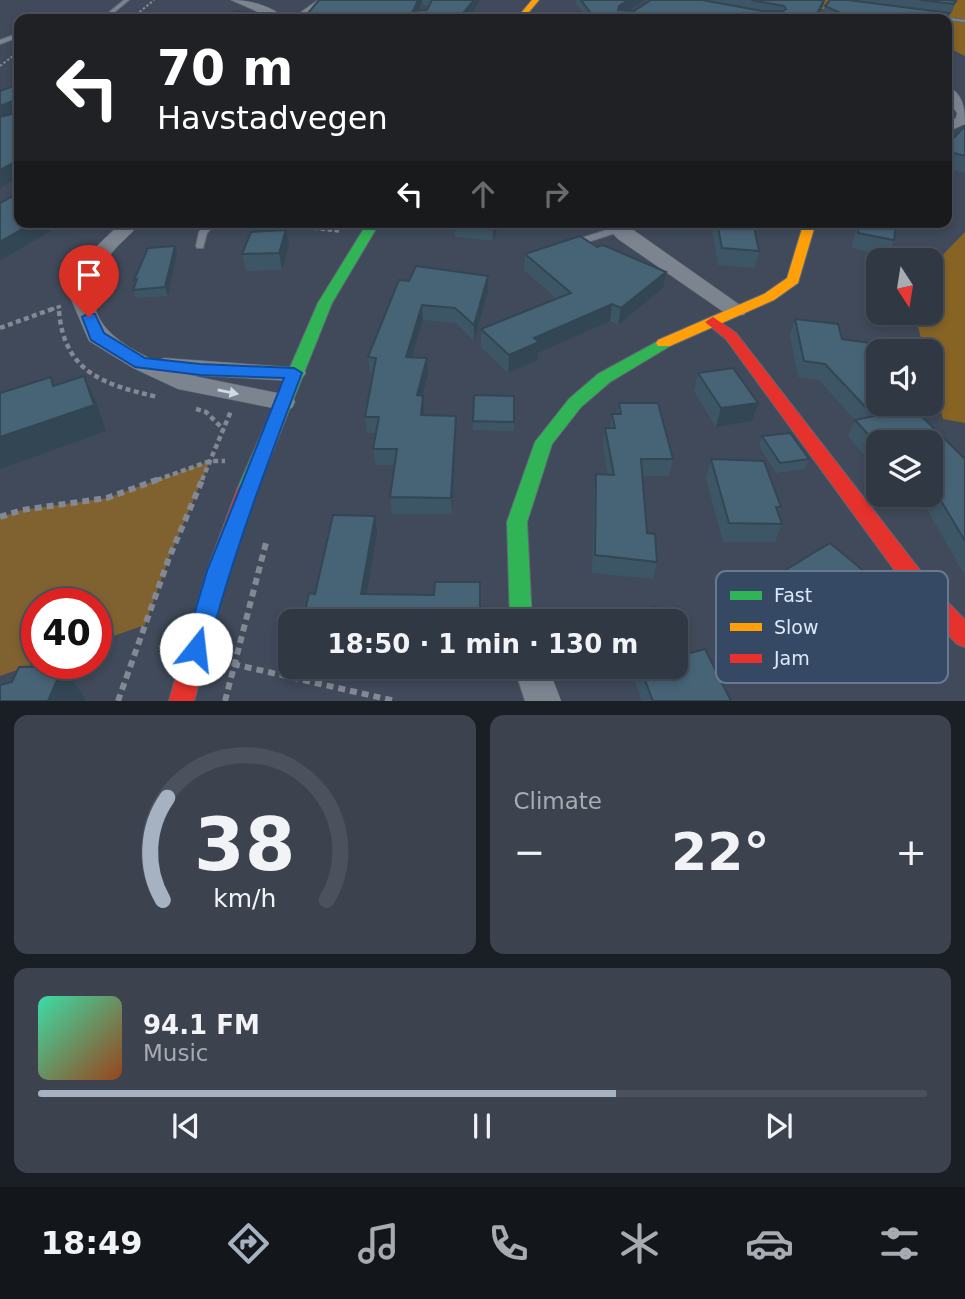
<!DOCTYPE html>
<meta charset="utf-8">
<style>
body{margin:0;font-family:"DejaVu Sans",sans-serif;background:#3c434f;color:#f1f3f6;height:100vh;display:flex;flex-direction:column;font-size:26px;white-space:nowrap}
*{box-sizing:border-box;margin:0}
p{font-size:23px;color:#a8acb2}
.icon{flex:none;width:38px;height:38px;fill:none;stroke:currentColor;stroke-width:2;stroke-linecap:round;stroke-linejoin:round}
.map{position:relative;height:701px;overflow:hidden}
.panel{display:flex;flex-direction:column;gap:14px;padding:14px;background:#1a1f25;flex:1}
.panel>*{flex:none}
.banner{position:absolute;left:14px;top:14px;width:938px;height:214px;border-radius:14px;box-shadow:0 4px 10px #0003,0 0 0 2px #4b525d;background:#202124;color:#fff;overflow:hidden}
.needle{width:46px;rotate:168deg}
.buttons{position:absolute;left:866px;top:248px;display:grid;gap:14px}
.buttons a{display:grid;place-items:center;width:77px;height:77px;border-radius:14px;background:#303844;box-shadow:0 4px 10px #0003,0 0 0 2px #4b525d;font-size:35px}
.speed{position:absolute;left:21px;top:588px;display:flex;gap:14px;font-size:35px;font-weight:700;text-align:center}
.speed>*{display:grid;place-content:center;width:91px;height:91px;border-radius:50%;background:#303844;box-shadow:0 4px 10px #0003,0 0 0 2px #4b525d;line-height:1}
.speed .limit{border:10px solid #d22;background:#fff;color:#111}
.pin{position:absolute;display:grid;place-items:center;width:60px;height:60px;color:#fff;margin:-72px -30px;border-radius:50% 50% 50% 0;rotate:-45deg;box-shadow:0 0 7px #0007}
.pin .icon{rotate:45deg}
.me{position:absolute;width:77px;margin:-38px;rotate:16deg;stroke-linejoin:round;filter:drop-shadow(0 0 5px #0008)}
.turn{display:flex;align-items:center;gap:24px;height:147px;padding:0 28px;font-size:32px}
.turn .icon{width:91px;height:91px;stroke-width:2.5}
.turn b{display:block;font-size:49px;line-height:60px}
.lanes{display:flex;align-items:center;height:66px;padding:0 28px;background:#0003;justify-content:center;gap:35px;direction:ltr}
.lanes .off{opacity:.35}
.big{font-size:52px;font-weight:800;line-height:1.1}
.panel .card{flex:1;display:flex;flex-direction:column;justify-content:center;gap:10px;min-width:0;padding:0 24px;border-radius:14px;background:#3c434f}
.panel .dial{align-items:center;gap:0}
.dial svg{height:182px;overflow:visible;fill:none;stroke:#4b525d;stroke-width:7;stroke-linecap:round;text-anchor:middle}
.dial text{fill:#f1f3f6;stroke:none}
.song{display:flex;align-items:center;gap:21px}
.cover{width:84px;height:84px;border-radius:10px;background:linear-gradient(135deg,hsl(160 70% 55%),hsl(20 70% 35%))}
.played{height:7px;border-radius:4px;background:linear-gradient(90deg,#a6b1c2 65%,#4b525d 65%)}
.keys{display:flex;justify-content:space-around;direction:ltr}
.heat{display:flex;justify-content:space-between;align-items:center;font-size:38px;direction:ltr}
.panel .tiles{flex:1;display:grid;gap:14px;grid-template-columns:1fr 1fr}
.card:last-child{grid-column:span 2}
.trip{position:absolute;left:278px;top:609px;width:410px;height:70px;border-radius:14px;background:#303844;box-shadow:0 4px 10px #0003,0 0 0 2px #4b525d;font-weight:800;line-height:70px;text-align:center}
.menu{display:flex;height:112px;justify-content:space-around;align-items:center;background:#13161b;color:#a8acb2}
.menu .icon{width:49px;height:49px}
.menu .on{color:#a6b1c2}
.menu b{font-size:32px;color:#f1f3f6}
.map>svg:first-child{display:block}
.green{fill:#806230}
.forest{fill:#876424}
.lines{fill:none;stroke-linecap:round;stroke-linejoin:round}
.lane-casing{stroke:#606976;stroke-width:2}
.street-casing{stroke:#606976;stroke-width:1}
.fast-casing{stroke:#606976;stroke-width:2}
.slow-casing{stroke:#606976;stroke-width:2}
.jam-casing{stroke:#606976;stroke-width:2}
.path-far3{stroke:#828994;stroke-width:2;stroke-dasharray:2.5 2;stroke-linecap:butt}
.path-far2{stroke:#828994;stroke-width:3.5;stroke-dasharray:4.5 2.5;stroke-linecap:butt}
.path-far1{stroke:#828994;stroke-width:4.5;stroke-dasharray:5 3.5;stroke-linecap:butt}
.path{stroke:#828994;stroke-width:6;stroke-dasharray:7 5;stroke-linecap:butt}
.lane{fill:#7c8490;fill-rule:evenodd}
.street{fill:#7c8490;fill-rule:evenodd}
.fast{fill:#30b455;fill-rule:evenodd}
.slow{fill:#ff9f0a;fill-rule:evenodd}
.jam{fill:#e5322d;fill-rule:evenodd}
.wall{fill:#3d5666;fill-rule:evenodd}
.shaded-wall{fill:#324653}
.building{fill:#476477;stroke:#324653;stroke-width:2}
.oneway{fill:#cedaea}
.route{fill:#1a73e8;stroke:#114b97;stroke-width:2}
.key{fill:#354864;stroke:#677891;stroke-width:2}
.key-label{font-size:19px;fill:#dde9fa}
</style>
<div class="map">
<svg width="965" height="701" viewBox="0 0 965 701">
<rect width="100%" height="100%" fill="#404a5a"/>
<!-- green -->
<path class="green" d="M210,461L169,558L145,625L96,642V604H37V663L0,676V517L22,510L107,498Z"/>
<!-- forest -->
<g class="forest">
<path d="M783,0H965V56L947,47V19H866Z"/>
<path d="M965,232V423L943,419L931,374V352H925L914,313H931V267Z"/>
</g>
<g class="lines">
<!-- lane casing -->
<g class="lane-casing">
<g id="lane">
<path d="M124,0H129L106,19H101Z"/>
<path d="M932,16L965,20V22L934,18Z"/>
<path d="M19,33V37L0,44V40Z"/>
<path d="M208,222H217L207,233L203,248H197L196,246L199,232Z"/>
<path d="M619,226L622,227V231L575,246L571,243L572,241Z"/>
</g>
</g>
<!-- street casing -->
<g class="street-casing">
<g id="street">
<path d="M231,0C250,0 272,6 286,19H274Z"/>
<path d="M318,0H329L302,19H291Z"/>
<path d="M947,86C963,93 965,108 965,124L947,132V122L956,118L957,113L947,99Z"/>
<path d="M122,222H141C132,234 119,243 111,254C71,307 106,339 156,361L164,358L302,368L306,373L302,378L294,381L189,375L292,396L295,402L292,408L283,410L178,389L133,368L89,341L71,299L76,279L96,247Z"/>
<path d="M602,222H622L747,310L744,315H728L618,239Z"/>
<path d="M514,667H548L561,701H525Z"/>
</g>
</g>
<!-- fast casing -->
<g class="fast-casing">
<g id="fast">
<path d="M368,222H380L332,303L257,490L254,495L247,497L240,495L237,490L318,303Z"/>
<path d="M664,338L672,343L670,346L610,382L581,407L552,444L527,522L532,621H510L507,522L535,442L569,399L598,374Z"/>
</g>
</g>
<!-- slow casing -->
<g class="slow-casing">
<g id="slow">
<path d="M532,0H539L523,19H516Z"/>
<path d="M804,222H816L798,283L774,300L670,346H658L656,343L658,340L764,294L787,278Z"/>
</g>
</g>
<!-- jam casing -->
<g class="jam-casing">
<g id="jam">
<path d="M713,317L736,333L933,587L965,620V647L957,644L917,601L726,339L705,322Z"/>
<path d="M247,483L254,485L257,490L229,571L194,701H169L207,571L237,490L240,485Z"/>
</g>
</g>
<!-- path-far3 -->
<g class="path-far3">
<path d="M136,15L154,0"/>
<path d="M0,66L13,56"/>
</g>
<!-- path-far2 -->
<g class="path-far2">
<path d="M258,222L339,231"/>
<path d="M50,310L61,306"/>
</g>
<!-- path-far1 -->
<g class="path-far1">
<path d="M59,311C64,372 104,385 158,397"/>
<path d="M0,328L55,308"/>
<path d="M196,409L206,412L223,429"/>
<path d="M157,480L210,461H225"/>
<path d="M202,480L231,411"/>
</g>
<!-- path -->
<g class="path">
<path d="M0,517L22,510L107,498L162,478"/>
<path d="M233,664L395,701"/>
<path d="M118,701L169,558L203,478"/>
<path d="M225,701L267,539"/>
</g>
<!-- lane -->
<use href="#lane" class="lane"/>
<!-- street -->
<use href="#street" class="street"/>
<!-- fast -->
<use href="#fast" class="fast"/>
<!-- slow -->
<use href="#slow" class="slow"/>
<!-- jam -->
<use href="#jam" class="jam"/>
</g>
<!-- wall -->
<g class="wall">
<path d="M319,0H480L473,12L467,19H303ZM422,4L429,6L427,10L419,11Z"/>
<path d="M576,0H644L627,11H634L651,0H825L823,6L816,19H587L575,2Z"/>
<path d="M830,0H946L956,1L952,12L950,15H948L947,19H831L822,15L825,6Z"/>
<path d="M965,126V173L947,168V145Z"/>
<path d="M455,222H500L493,241L455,237Z"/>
<path d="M665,222H702V223L667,225Z"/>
<path d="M713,222H753L759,251L755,268L718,265L712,229Z"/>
<path d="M857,222H896L894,240L888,256L852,248Z"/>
<path d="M289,246L282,270L246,271L242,254Z"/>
<path d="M177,254L168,296L136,298L133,290L135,284L134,280Z"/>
<path d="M525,254L663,288L618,325L610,321L538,353V360L508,373L481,347V329L557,299L524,270Z"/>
<path d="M488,276V291L474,341L456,323L423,320L412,357L427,358L428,374L422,396L424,415L456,433L452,514H392L390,497L394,465H376L373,449L376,433H367L365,417L373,374L370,373L368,357L409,281Z"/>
<path d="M795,319L842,339L878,404L965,459V576L919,495H931V443H878V459L869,461L848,436L855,420L819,380L798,377L790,335Z"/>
<path d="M698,373L752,421L716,427L694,391Z"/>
<path d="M514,396V431L473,430V421Z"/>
<path d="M619,403L673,459L669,476H642L647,533L657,562L653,579L592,573L594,491L596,474L608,475L603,445L605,428H610L612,414H617Z"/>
<path d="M762,436L809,459L805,469L776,473L759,446Z"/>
<path d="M711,459L781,507L778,514L782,524L775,542H723L706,478Z"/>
<path d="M830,543L885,617L845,643L796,595L771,592L779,574Z"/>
<path d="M679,656L731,701H642L631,670L612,674L609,667H676Z"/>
</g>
<!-- shaded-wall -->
<g class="shaded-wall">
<path d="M418,0H422V4L414,19L413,11Z"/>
<path d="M474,0H480L473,12L467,19H458Z"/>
<path d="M629,0H644L618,17L619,6Z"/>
<path d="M824,0H825L823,6L816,19H814Z"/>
<path d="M13,101L18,113L0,120V106Z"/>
<path d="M19,160V177L0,188V170Z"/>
<path d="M34,222H65L0,261V242Z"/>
<path d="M494,222H500L493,241V225Z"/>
<path d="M286,230L289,246L282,270L279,253Z"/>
<path d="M175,246L177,254L168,296L165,287Z"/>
<path d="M666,272L663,288L618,325L621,308Z"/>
<path d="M488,276V291L474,341V325Z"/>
<path d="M612,304L610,321L538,353V360L508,373L509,355L534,338Z"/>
<path d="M422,305L423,320L407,373L406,357Z"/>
<path d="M427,358L428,374L418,412L417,395Z"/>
<path d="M84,376L96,402L106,431L0,469V437Z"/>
<path d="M423,396L424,412L422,431L421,415Z"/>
<path d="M758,403L752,421L716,427L721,408Z"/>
<path d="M456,416V433L452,514L451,498Z"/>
<path d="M877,444H878V459L869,461Z"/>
<path d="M375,516L377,532L364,610L361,594Z"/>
<path d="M896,598L885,617L845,643L855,625Z"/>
<path d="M63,666L85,698L84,701H48Z"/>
<path d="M614,667H631V670L612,674Z"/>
</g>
<!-- building -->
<g class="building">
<path d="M319,0H418L413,11L427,10L432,0H474L458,19H303Z"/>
<path d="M581,0H629L619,6L618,10L634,11L651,0H702L762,11H783L786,9L784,6L751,0H824L814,19H595Z"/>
<path d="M830,0H848L949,13L945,19H853L825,6Z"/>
<path d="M920,0H946L956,1L954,4Z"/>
<path d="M237,11L299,19H215Z"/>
<path d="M19,84V160L0,170V117L16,113L17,104L13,101L0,106V91Z"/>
<path d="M965,126V156L947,151V145Z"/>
<path d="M11,197L19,199V222H34L0,242V203Z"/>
<path d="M465,222H494L493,225Z"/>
<path d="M717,222H753L759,251L722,248Z"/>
<path d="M859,222H896L894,240L858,233Z"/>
<path d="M286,230L279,253L242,254L251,232Z"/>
<path d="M580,236L597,247L603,245L666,272L621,308L612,304L534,338L539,342L509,355L481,329L571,293L525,254Z"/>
<path d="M175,246L165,287L133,290L137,279L134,280L148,248Z"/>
<path d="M416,266L488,276L474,325L455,308L422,305L406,357L427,358L417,395L423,396L421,415L456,416L451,498L390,497L397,449H373L379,417H365L376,358L368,357L399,280L409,281Z"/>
<path d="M795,319L838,324L842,339L870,343L878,368V404H909L965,459V541L931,484V443H899L897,440L878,443L877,444L855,420L874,416L825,364L804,361Z"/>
<path d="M733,368L758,403L721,408L698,373Z"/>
<path d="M84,376L94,405L0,437V393L51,377L53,386Z"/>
<path d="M474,395L514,396V422L473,421Z"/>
<path d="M619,403H658L673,459H641L647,533L655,534L657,562L595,555L596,474L614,475L605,428H615L612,414H621Z"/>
<path d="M790,433L809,459L780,463L762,436Z"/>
<path d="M711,459L764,461L781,507H776L782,524L729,523Z"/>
<path d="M333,515L375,516L361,594L434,595L435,582H480V621H303L309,593L315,594Z"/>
<path d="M830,543L896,598L855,625L804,576L779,574Z"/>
<path d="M656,607L663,621H601V620Z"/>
<path d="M676,648L679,656L705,649L731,701H653L640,667H676Z"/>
<path d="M63,666L48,701H0V685L12,682L19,667Z"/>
</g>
<!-- one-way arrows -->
<defs><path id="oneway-solid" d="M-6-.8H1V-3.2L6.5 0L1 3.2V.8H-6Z" transform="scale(1.75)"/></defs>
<use class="oneway" href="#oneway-solid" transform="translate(228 392) rotate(11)"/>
<!-- route -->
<path class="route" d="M89,313L95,314L104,333L145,358L200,364L294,368L302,373C267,464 233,554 208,649L204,657L196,660L187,657L184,649L207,571L284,378L200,375L135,367L91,340L82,317Z"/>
<!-- legend -->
<rect x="716" y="571" width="232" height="112" rx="10" class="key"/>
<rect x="730" y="591" width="32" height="9" fill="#30b455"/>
<rect x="730" y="623" width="32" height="8" fill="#ff9f0a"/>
<rect x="730" y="654" width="32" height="9" fill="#e5322d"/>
<g class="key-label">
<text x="774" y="602">Fast</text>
<text x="774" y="634">Slow</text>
<text x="774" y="665">Jam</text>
</g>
</svg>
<div class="buttons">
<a><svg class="needle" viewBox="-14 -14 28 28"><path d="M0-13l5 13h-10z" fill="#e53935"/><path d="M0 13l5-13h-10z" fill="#a8acb2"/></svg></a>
<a><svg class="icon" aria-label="sound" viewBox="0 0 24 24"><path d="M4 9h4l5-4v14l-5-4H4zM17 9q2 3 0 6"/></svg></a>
<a><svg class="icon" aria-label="layers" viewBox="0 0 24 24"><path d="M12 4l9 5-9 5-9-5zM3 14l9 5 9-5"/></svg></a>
</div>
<div class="speed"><div class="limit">40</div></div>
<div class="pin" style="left:89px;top:317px;background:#d93025"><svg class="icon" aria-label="arrive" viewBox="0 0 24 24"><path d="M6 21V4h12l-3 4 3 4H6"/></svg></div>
<svg class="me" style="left:196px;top:649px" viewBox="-20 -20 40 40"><circle r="19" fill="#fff"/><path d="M0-13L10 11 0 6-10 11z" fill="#1a73e8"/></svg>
<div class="trip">18:50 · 1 min · 130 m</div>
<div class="banner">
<div class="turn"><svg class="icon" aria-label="left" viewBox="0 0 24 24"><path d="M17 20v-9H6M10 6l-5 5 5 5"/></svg><div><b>70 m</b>Havstadvegen</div></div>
<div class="lanes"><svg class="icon" aria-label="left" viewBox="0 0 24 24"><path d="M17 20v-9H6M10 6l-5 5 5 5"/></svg><svg class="icon off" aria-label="ahead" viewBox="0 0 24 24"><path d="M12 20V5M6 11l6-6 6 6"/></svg><svg class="icon off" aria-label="right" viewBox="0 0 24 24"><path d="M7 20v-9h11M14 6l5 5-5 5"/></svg></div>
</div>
</div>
<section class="panel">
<div class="tiles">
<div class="card dial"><svg viewBox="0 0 100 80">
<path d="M14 69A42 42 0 1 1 86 69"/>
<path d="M14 69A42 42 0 0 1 16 24" stroke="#a6b1c2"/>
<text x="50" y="56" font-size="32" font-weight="700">38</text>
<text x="50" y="72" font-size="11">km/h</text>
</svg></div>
<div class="card"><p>Climate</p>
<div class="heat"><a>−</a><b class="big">22°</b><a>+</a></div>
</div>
<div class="card">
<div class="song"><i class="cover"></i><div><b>94.1 FM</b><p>Music</p></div></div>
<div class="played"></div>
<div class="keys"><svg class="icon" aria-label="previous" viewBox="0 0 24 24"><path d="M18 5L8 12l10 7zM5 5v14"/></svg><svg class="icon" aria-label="pause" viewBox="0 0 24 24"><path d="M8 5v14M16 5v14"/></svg><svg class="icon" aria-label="next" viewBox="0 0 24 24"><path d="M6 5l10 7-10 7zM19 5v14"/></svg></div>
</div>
</div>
</section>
<nav class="menu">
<b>18:49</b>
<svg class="icon on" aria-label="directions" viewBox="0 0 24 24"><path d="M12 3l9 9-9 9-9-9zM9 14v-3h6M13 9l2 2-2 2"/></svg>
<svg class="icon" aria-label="music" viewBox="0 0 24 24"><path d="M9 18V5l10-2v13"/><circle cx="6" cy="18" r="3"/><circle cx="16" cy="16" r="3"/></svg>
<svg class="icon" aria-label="phone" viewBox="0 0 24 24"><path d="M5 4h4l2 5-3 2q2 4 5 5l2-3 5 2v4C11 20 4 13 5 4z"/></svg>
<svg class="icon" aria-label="climate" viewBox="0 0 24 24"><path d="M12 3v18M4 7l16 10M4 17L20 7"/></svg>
<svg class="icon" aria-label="car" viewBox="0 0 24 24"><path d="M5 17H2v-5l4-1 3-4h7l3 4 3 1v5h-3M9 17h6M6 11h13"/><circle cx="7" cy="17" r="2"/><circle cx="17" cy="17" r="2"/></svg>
<svg class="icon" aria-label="filters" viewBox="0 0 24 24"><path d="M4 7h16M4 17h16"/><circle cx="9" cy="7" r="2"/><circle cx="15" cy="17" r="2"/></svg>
</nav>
